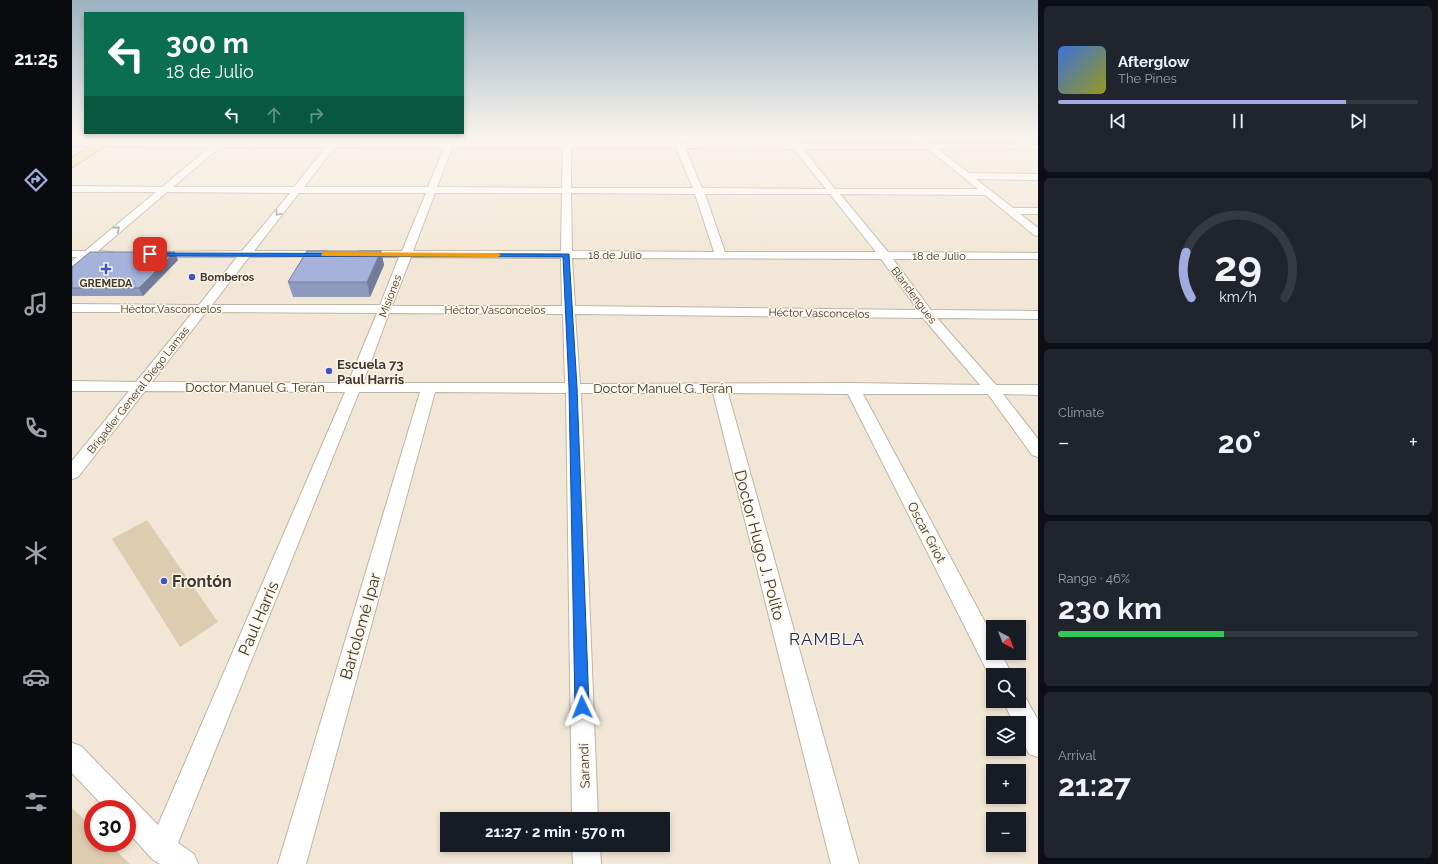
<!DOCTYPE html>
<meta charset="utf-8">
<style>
body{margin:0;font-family:Raleway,sans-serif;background:#20242c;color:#f1f3f6;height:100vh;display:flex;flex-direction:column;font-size:15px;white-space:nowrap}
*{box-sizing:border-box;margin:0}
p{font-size:13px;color:#9ea1a6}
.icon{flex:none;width:22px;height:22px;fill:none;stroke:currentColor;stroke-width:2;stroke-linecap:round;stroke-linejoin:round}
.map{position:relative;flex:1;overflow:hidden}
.sheet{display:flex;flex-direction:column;gap:6px;padding:6px;background:#0d0f14;width:400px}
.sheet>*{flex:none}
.top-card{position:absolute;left:12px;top:12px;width:380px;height:122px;border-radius:0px;box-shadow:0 2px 6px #0003;background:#0b6e4f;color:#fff;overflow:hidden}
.needle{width:26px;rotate:138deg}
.fabs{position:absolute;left:914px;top:620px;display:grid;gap:8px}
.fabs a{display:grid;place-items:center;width:40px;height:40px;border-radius:0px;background:#171b24;box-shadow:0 2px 6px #0003;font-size:20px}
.speed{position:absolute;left:12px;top:800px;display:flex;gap:8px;font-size:20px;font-weight:700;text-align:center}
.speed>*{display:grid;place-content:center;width:52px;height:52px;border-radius:50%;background:#171b24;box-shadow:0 2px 6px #0003;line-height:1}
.speed .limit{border:6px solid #d22;background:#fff;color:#111}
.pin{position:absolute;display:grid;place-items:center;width:34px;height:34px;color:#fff;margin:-17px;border-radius:8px;box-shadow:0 2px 6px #0006}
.me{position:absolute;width:44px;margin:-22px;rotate:358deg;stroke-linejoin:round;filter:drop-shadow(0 0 3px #0008)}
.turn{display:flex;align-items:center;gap:14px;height:84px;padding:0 16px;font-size:18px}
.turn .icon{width:52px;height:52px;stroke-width:2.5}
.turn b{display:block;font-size:28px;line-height:34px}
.lanes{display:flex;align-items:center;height:38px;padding:0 16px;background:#0003;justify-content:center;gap:20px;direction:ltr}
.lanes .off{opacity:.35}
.big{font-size:30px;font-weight:700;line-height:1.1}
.sheet .card{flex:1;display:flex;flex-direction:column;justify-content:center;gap:6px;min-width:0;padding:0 14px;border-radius:6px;background:#20242c}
.sheet .dial{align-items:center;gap:0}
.dial svg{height:104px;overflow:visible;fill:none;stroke:#363941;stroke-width:7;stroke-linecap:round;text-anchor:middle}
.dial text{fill:#f1f3f6;stroke:none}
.song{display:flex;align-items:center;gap:12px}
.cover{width:48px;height:48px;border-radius:6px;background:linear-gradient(135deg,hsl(220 70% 55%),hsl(60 70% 35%))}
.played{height:4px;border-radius:2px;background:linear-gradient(90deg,#a0ace1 80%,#363941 80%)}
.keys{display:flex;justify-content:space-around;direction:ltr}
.heat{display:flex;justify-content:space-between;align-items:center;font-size:22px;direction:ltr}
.charge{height:6px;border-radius:3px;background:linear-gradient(90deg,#34c759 46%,#363941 0)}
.trip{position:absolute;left:368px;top:812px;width:230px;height:40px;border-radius:0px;background:#171b24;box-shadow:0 2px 6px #0003;font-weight:700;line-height:40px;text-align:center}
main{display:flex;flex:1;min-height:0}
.menu{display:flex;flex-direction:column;width:72px;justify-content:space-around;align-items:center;background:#090b0e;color:#9ea1a6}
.menu .icon{width:28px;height:28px}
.menu .on{color:#a0ace1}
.menu b{font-size:18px;color:#f1f3f6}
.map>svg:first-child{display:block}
.built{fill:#e8dac3}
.green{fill:#deccb1}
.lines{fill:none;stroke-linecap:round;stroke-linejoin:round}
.street-casing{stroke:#beb4a4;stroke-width:2}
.primary-casing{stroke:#b9904a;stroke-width:2}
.street{fill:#fff;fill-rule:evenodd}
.primary{fill:#fdd99a;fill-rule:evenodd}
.wall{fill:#8d99bd}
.shaded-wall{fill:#737d9a}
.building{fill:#a4b2dc;stroke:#737d9a}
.oneway{stroke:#9e9c98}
.route{fill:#1a73e8;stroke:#114b97}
.slow{fill:#f59e0b}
.poi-dot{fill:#3e55c8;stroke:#fef5e7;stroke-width:1.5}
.labels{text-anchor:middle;stroke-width:3;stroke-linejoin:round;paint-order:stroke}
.far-street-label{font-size:11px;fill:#3d3832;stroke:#fef5e7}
.far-poi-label{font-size:11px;font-weight:bold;fill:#3d3832;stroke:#fef5e7;text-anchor:start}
.poi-label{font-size:13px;font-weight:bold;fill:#3d3832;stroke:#fef5e7;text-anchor:start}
.street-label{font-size:13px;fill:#3d3832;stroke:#fef5e7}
.near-street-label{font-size:16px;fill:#3d3832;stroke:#fef5e7}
.near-poi-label{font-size:16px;font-weight:bold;fill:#3d3832;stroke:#fef5e7;text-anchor:start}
.near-neighbourhood-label{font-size:17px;letter-spacing:1px;fill:#212e66;stroke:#fef5e7}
</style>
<main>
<nav class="menu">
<b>21:25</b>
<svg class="icon on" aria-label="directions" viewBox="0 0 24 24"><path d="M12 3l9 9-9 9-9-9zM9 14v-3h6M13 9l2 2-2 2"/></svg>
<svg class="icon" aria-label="music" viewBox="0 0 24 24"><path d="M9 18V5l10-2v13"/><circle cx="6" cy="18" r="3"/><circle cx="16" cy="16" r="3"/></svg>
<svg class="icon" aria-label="phone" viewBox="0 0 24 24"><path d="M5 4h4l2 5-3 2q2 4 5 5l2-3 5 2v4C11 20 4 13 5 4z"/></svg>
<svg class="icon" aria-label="climate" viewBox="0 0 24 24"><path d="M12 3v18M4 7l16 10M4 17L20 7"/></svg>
<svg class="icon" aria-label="car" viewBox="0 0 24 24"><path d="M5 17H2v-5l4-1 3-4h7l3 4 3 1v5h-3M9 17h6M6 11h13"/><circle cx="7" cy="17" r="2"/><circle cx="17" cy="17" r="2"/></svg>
<svg class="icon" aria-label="filters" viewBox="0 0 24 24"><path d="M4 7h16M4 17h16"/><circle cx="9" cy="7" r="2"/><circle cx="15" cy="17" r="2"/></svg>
</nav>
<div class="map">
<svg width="966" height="864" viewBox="0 0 966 864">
<rect width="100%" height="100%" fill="#f2e7d6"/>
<!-- built -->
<path class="built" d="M725,138H837L843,143H729Z"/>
<!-- green -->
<g class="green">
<path d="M852,138H936L944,144H859Z"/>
<path d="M75,520L146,622L108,647L40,539Z"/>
<path d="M0,808L21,828V843H36L58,864H0Z"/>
</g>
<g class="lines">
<!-- street casing -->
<g class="street-casing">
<g id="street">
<path d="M261,138H268L266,142L374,143L376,138H384L382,143H491V138H499V143H602L600,138H608L610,143L718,144L716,141L720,139H723L727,144H851L855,142L860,144L966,145V149H866L897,173L966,174V180L904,179L941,208H966V214H948L966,228V236L962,235L913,195L768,194L816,252L966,253V259H821L859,310L966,311V319L865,318L924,385H966V395L931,394L966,439V457L960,455L916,394H791L921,637V653H929L940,675H921V683L776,394L656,393L787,864H759L641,393H509L526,819H500L494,393L363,392L234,864H206L348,392H287L106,843L122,854L126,864H88L80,859L55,831V809H34L0,773V743L9,746L86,825L273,392L73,391L6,477L0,479V461L57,391H0V381L64,382L121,312H0V304L127,305L165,257H82L76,254L78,252L170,251L218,193L95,192L26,251L40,252L42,254L40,256L18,257L4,269L0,270V261L5,257H0V251H13L84,192H0V186L90,187L138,147L0,146V142H144L149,140L153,142H258ZM148,147H254L222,187H101ZM263,147L372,148L356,187H232ZM380,148H491L490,188L365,187ZM499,148H604L621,188H499ZM613,148L722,149L754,189L630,188ZM731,149H856L906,189H763ZM227,193H354L330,251H288L282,254L288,257H327L308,305H140L177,257L258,256L260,254L258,252L254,251H182ZM363,193H490L489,251H341ZM499,193L623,194L642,252L500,251ZM633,194H758L804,252H653ZM339,257L489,258L490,306H320ZM500,258L809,259L846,310L503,306ZM134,312L305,313L276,383L80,382ZM317,313L491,314L493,383H291ZM503,314L851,318L908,385L780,383L508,384Z"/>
<path d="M947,691L951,693L966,720V757L957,754L947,733V723H942L931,701H947Z"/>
<path d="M500,845H528L529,864H501Z"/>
</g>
</g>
<!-- primary casing -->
<g class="primary-casing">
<path id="primary" d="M31,138H44L4,165L0,167V158Z"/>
</g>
<!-- street -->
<use href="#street" class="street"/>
<!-- primary -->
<use href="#primary" class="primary"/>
</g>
<!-- wall -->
<g class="wall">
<path d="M177,138H229L227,140H177Z"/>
<path d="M309,251L312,265L298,297H221L216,282Z"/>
<path d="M106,260L71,296H0V267Z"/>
</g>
<!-- shaded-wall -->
<g class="shaded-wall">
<path d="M309,251L312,265L298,297L295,282Z"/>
<path d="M103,252L106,260L71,296L67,288Z"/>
</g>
<!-- building -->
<g class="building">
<path d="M235,251H309L295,282H216Z"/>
<path d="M18,252H103L67,288H0V267Z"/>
</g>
<!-- one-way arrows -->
<defs><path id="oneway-chevron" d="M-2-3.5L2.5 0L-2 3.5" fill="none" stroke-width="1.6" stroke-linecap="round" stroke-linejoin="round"/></defs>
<g class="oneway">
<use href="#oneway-chevron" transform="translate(206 213) rotate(129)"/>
<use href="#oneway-chevron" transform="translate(45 229) rotate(-40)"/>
</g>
<!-- sky -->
<linearGradient id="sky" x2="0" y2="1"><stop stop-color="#9cb2c1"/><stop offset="0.53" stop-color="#f9f4ed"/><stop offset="1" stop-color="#f9f4ed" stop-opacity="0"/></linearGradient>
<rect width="966" height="259" fill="url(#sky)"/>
<!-- route -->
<path class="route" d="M76,253L497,254L505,388L517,707L515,712L510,714L505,712L503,707L497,388L491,257L78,256L75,254Z"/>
<!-- slow -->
<path class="slow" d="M252,252L426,253L429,255L426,257L250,256L249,254Z"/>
<!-- markers -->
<g class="poi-dot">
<path d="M32 263h4v4h4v4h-4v4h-4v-4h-4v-4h4z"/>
<circle cx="120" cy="277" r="4"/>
<circle cx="257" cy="371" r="4"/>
<circle cx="92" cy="581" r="4"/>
</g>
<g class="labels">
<!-- far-street labels -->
<g class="far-street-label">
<text x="543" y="259">18 de Julio</text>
<text x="867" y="260">18 de Julio</text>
<text transform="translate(842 295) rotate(53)" y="4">Blandengues</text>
<text transform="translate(318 296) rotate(-69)" y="4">Misiones</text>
<text x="99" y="313">Héctor Vasconcelos</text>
<text x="423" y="314">Héctor Vasconcelos</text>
<text transform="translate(747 313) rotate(1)" y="4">Héctor Vasconcelos</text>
<text transform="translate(66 390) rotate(-52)" y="4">Brigadier General Diego Lamas</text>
</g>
<!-- far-poi labels -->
<g class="far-poi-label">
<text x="128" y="281">Bomberos</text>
<text x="34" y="287" text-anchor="middle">GREMEDA</text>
</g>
<!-- poi labels -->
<g class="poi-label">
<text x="265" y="369">Escuela 73<tspan x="265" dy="15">Paul Harris</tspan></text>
</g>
<!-- street labels -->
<g class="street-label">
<text x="183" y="392">Doctor Manuel G. Terán</text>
<text x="591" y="393">Doctor Manuel G. Terán</text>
<text transform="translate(855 532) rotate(62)" y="5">Oscar Griot</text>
<text transform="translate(512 766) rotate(-92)" y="5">Sarandí</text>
</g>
<!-- near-street labels -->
<g class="near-street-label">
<text transform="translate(688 545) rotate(75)" y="6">Doctor Hugo J. Polito</text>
<text transform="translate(186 618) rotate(-67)" y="6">Paul Harris</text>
<text transform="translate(288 626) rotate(-74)" y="6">Bartolomé Ipar</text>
</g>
<!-- near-poi labels -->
<g class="near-poi-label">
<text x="100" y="587">Frontón</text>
</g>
<!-- near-neighbourhood labels -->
<g class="near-neighbourhood-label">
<text x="755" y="645">RAMBLA</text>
</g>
</g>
</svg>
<div class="fabs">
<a><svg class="needle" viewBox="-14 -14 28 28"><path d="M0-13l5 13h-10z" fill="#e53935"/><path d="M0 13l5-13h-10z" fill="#9ea1a6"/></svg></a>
<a><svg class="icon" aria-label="search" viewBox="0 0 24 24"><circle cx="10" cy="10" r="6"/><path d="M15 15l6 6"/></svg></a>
<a><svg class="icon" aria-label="layers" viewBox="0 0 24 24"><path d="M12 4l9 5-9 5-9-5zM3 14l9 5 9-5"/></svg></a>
<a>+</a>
<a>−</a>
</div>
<div class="speed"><div class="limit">30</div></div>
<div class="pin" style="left:78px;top:254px;background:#d93025"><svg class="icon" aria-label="arrive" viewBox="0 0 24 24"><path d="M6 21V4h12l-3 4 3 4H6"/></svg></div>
<svg class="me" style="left:510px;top:707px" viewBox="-20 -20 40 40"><path d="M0-17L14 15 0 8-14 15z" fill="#1a73e8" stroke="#fff" stroke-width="4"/></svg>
<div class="trip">21:27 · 2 min · 570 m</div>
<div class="top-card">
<div class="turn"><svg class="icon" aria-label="left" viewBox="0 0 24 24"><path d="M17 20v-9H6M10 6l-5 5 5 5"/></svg><div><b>300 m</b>18 de Julio</div></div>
<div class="lanes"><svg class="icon" aria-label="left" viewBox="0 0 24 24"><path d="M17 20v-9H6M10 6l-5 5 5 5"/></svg><svg class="icon off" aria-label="ahead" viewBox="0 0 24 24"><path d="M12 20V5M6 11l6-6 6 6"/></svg><svg class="icon off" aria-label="right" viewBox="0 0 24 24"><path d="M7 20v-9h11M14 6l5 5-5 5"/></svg></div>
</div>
</div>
<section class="sheet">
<div class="card">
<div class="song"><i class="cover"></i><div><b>Afterglow</b><p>The Pines</p></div></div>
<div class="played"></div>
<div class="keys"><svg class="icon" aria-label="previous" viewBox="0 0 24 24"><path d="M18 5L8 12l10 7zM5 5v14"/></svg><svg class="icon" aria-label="pause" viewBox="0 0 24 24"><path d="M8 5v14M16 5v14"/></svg><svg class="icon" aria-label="next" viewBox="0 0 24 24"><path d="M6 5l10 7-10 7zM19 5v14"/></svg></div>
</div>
<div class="card dial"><svg viewBox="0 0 100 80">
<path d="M14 69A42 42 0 1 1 86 69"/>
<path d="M14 69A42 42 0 0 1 10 34" stroke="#a0ace1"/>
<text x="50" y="56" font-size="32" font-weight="700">29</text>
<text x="50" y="72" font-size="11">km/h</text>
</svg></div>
<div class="card"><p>Climate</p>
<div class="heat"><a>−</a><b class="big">20°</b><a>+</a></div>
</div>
<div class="card"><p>Range · 46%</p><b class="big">230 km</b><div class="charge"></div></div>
<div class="card"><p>Arrival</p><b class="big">21:27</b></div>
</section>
</main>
